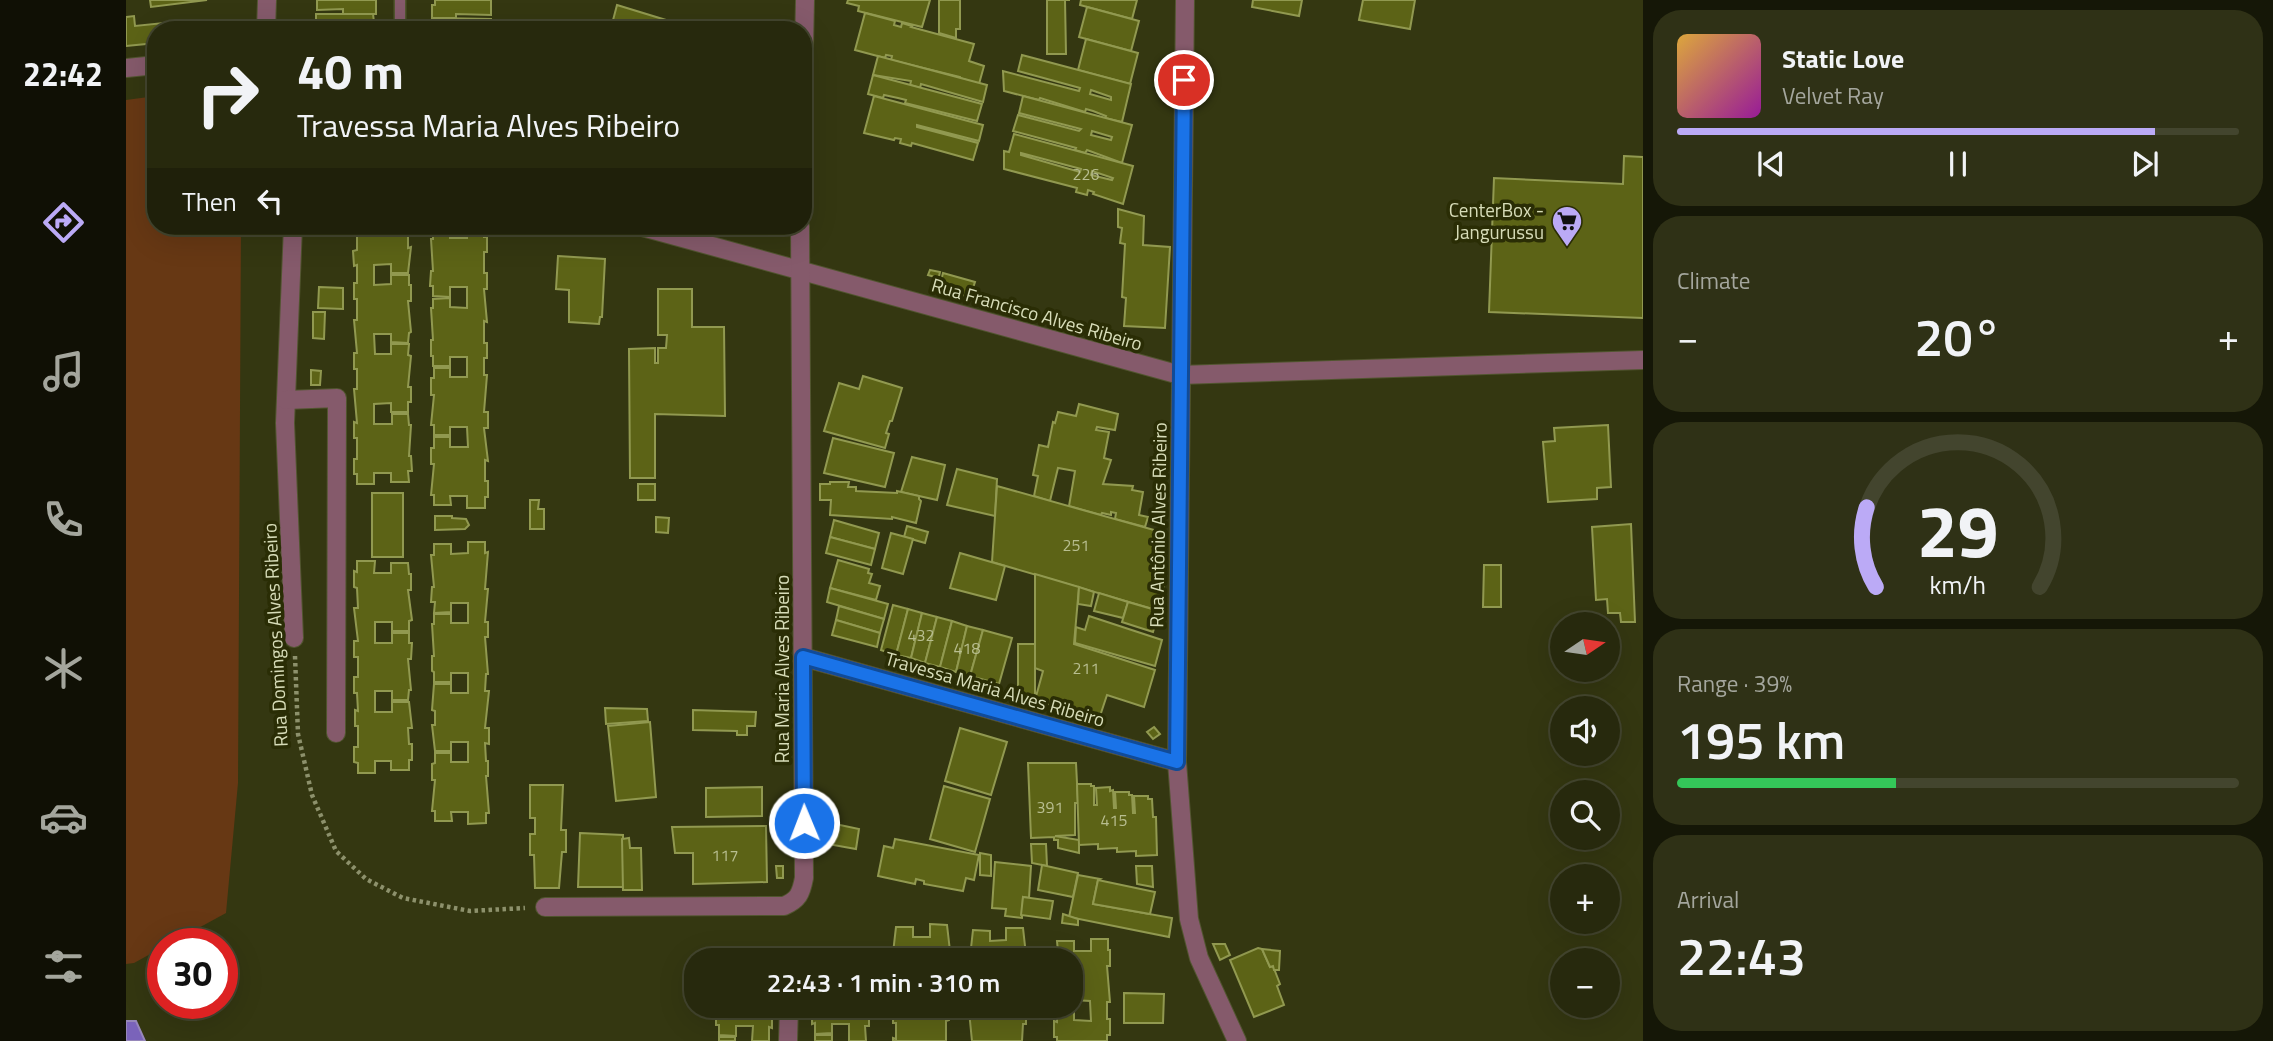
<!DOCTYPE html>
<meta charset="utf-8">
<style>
body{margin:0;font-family:"Titillium Web",sans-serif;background:#2f3116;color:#f1f3f6;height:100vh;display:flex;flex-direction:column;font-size:26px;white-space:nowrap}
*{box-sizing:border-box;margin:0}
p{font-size:23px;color:#a4a69d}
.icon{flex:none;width:38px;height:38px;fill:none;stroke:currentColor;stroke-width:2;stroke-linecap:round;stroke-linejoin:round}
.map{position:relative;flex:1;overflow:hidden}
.sheet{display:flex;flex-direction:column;gap:10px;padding:10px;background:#151707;width:630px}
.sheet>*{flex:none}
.hud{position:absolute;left:21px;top:21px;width:665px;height:214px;border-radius:28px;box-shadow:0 7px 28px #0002,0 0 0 2px #43452e;background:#27290d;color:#f1f3f6;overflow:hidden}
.needle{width:46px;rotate:77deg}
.tools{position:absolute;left:1424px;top:612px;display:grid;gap:14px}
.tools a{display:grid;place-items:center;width:70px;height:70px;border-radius:50%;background:#27290d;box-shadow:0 7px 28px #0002,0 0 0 2px #43452e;font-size:35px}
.speed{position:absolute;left:21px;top:928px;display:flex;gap:14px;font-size:35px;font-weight:700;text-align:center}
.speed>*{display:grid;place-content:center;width:91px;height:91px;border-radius:50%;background:#27290d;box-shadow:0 7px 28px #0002,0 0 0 2px #43452e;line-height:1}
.speed .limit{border:10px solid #d22;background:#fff;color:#111}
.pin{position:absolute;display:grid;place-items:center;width:60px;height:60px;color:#fff;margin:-30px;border:4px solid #fff;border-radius:50%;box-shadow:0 2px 7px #0007}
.me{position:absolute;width:77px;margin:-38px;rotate:359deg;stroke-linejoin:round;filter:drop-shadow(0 0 5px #0008)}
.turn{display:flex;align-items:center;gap:24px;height:147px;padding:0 35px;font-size:32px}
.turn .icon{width:91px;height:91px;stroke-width:2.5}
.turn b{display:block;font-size:49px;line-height:60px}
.then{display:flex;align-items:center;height:66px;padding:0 35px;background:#0003;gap:14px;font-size:26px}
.big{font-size:52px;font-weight:600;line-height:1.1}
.sheet .tile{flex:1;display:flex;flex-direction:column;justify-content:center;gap:10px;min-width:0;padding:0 24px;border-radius:28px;background:#2f3116}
.sheet .dial{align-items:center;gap:0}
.dial svg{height:182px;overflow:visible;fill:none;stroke:#43452e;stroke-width:7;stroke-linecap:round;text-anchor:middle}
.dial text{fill:#f1f3f6;stroke:none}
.song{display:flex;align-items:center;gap:21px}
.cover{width:84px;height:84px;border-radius:10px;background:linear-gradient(135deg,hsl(40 70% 55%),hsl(300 70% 35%))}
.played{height:7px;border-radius:4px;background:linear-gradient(90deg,#bbaaf6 85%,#43452e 85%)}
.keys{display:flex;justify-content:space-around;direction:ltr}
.heat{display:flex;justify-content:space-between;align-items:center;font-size:38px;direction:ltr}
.charge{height:10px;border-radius:5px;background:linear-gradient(90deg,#34c759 39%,#43452e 0)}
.trip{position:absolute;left:558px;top:948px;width:399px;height:70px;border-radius:28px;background:#27290d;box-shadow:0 7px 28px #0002,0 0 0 2px #43452e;font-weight:600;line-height:70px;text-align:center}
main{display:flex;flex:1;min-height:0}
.tab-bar{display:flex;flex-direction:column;width:126px;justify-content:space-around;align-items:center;background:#101005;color:#a4a69d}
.tab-bar .icon{width:49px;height:49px}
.tab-bar .selected{color:#bbaaf6}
.tab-bar b{font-size:32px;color:#f1f3f6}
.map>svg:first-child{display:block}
.green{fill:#673814}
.water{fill:#7a63ba;stroke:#9687b9;stroke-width:2}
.building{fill:#5c6316;stroke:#919950;stroke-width:2;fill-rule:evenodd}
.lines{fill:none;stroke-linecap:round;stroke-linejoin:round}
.lane-casing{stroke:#51552f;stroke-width:13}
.street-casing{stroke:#51552f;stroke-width:20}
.path{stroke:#8d916c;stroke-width:4.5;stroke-dasharray:3.5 3.5;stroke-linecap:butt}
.lane{stroke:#855a6b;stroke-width:10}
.street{stroke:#855a6b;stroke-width:18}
.route-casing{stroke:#114b97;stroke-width:18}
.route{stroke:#1a73e8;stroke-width:12}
.labels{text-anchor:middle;stroke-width:7;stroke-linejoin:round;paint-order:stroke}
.number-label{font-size:16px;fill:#b8be90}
.poi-label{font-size:19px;fill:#d7dcb8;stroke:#2a2d05;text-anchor:end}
.street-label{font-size:19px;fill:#d7dcb8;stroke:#2a2d05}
</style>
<main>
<nav class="tab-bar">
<b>22:42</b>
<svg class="icon selected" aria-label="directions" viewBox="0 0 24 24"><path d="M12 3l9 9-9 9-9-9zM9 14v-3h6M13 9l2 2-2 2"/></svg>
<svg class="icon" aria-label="music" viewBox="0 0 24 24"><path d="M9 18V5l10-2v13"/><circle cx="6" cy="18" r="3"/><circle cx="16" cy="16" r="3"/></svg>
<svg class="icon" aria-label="phone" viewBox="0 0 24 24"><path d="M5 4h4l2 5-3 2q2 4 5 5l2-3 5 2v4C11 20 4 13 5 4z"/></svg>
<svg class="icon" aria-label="climate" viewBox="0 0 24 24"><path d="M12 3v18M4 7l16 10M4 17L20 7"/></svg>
<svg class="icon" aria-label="car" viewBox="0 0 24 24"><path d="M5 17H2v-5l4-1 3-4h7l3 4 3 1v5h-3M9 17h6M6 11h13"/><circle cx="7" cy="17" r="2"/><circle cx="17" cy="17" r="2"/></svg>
<svg class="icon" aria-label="filters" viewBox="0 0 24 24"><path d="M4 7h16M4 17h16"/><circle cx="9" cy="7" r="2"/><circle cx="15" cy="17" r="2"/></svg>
</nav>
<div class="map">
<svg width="1517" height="1041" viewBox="0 0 1517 1041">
<rect width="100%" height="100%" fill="#343711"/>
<!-- green -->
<path class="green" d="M30,96V226H115L112,783L100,913L45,943H37V947L8,963L0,964V100Z"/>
<!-- water -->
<path class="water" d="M0,1021H10L19,1041H0Z"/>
<!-- building -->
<g class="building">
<path d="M24,0H81L25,7Z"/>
<path d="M191,0H250V14H217V9L191,10Z"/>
<path d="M309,0H365V15L330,14V18H306V5H309Z"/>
<path d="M722,0H804L796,27L732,11L733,6L721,3Z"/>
<path d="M813,0H834V29H830V38L813,33Z"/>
<path d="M921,0H944H939L940,54H921Z"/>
<path d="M955,0H1011L1006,19L954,5Z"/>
<path d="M1127,0H1176L1173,16L1126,7Z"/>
<path d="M1237,0H1289L1284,29L1233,20Z"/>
<path d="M491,5L540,20L537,30H505L486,24Z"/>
<path d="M961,7L1013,21L1005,51L953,37Z"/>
<path d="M739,13L769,21L768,25L775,27L776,23L786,26L785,27L848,44L843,61L858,66L853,84L834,78V77L765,60L766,56L760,55L759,58L729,50Z"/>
<path d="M190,14H247L249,30H190Z"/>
<path d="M8,16L9,26L67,20L69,30H30V43L0,46V17Z"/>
<path d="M309,18L365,19V30H309Z"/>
<path d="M124,23L123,30H112L111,24Z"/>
<path d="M960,39L1012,53L1004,84L952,70Z"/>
<path d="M896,55L1005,84L996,122L979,118L980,116L967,111L960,109L959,112L914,98L913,100L878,91L877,71L953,91L954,88L892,71ZM965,90L985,97V100L964,94Z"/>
<path d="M752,56L861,85L857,102L795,84L794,88L784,85L785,81L747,75Z"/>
<path d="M747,75L856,104L851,121L779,103L780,100L772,98L758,95L757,98L742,94Z"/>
<path d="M748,96L857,125L853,141L791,125V127L852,143L847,160L786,143L785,146L774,143L775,139L769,138L768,140L738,133Z"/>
<path d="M897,96L1006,125L996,163L961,150L959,153L949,150L950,148L887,131L892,115L953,131L955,129L893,113ZM966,131L986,137L985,140L965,135Z"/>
<path d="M888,134L1007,166L997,204L967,194L968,192L962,190L961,195L950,192L951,188L878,169V151L883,152ZM895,153L955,169L954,172L895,155ZM966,171L987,178L986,180L965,175Z"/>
<path d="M1498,156L1517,157V318L1363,312L1368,178L1497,184Z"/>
<path d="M992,209L1018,216L1017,245L1044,247L1039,328L998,326L1000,298L996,297L999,244L994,243L996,228L992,227Z"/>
<path d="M228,226H285V232L282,231V248L285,247L282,273H265V264L248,265V285L265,284V275H283V285H285V301H282L285,332L283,333L282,343L265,342V334H248L249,354H265V344H283L282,355L285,356L282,387H285V402H282V412H265V403L248,404V424H266V414H282L283,425H285L283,456H285L286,471H282L283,482H265V473H248V484H231V474H228V459H231V438H228V422L231,423L228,389H231V369H228V353H231L228,320H231V299H228V283H231V265L228,266L227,251L231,250V229L228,228Z"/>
<path d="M341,226H358V237H361V252H358V273H361V289H358L361,322L358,321V343H361V358H358V375H361L358,412H362V428H358L362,461L359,460V481H362V497H359V508H341V496H324L325,505H308V495H305L308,464H305V448H308V437H324V447H342L341,427H324V435H308V425H305L308,395H305V378H308V368H324V377H341V357H324V366H307V356H305V340H307L305,308H307V299L324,298V307L341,308V287H324V297L307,296V286H304L305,271H307L305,239H307V229L324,228V238H341Z"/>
<path d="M432,256L479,259L476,317H474L473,324L443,322V290L430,289Z"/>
<path d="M804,270L814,272L811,285L808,284L809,277L802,275Z"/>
<path d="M817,273L849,282L844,297L813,289Z"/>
<path d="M193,287L217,288V309L192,308Z"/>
<path d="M532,289H566V327H598L599,416L529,414V478H504L503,349L529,348V363H532V348H540L541,335H532Z"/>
<path d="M187,312H199L198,339L187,338Z"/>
<path d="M185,370L195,371L194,385H185Z"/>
<path d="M737,376L776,388L766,421H764L760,433L763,434L759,448L698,431L713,383L733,389Z"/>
<path d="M953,404L992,414L989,430L971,427L970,430L983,432L978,458L985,460L977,484L1007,486L1006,490L1017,492L1013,515L1022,517L1019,527L989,519L990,513L985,512V515L976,513L975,515L943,506L949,471L932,468L924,501L908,496L912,476L907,475L913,445L922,447L927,422L929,423L932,412L950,416Z"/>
<path d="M1482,425L1485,487L1471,488V499L1422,502L1417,442L1429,441L1428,428Z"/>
<path d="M707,438L768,453L759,487L698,473Z"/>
<path d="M786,457L819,465L811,500L775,492Z"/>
<path d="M831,469L871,479L869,516L821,505Z"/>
<path d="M704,482H723L722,487H730V491L771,493V491L793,496V499L795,501L790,523L766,517V519L704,515L705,500H694V484H704Z"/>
<rect x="512" y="484" width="17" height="16"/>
<path d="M871,486L1028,530L1026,545L1039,546L1037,612L866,562Z"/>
<rect x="246" y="493" width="31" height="64"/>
<path d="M404,500H413L412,509H418V529H404Z"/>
<path d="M309,516H326V518L340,519L343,525L339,529L309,530Z"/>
<path d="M530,517L543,518L542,533L530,532Z"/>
<path d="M708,520L753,533L749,549L704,537Z"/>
<path d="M1505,524L1509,622H1495L1494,613H1482L1481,599L1470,600L1466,527Z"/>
<path d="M781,526L802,532L799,543L778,537Z"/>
<path d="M765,533L787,539L777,574L756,568Z"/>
<path d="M704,537L749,549L745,565L700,553Z"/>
<path d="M342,542H359V553L362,552L359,589H362L359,622H362V637H359L362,674H360L359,691H363L359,728H363V744L359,743L360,761H362V776H360L363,813H360V823L342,824V812H325L326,821H309V811H306L309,780H306V764L309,763V753H325V762H342V742H325V751H309L306,725H309V711L306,710L308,684H325V693H342V673H325V682H308V672L306,671V656H308L306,624H308V614H325V623H342V603H325V612L308,613L309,602H305L306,587H308L305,555H308V544H325V554L342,553Z"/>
<path d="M834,553L879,566L870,600L824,588Z"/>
<path d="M712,560L743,569L742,573L746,574L743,583L754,586L750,600L704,588Z"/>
<path d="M231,561H249L248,573H265V563H282L283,574H285V590H282L286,620L283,621V631H266V622H249V643H266V633H283V643H286L285,659H282L285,690H283L282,700H266V691H249V712H266V702H283L286,728H282L283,744H286V760H283V770H265V761H249V773H232V763L228,762V747H232V726H229V710L232,711L231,693H228V677H232V657H228V641H232L228,608H232L231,588L228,587V571L231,572Z"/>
<path d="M1358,565H1375V607H1357Z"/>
<path d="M909,574L953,587L948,644L1029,670L1018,707L981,695L973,719L909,700L917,671L909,668Z"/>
<path d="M953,587L968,592L965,606L952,604Z"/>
<path d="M704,588L762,604L758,619L701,602Z"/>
<path d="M973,593L1002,602L997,618L968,611Z"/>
<path d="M1002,602L1033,611L1027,632L996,622Z"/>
<path d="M767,605L782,609L770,655L755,650Z"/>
<path d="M713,606L758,619L754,633L710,620Z"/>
<path d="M782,609L796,613L785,658L770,655Z"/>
<path d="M796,613L811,617L799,663L785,658Z"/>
<path d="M963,616L1036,640L1029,666L949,643L950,627L959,630Z"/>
<path d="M811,617L826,621L814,667L799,663Z"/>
<path d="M710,620L754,633L751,647L706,635Z"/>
<path d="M826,621L841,626L830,672L814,667Z"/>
<path d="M841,626L857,630L844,676L830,672Z"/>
<path d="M857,630L886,638L873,684L844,676Z"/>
<path d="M892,644H909V705L892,701Z"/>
<path d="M479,708L521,709L522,721L480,724Z"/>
<path d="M567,710L630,712L629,726H621V735H611V731L567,730Z"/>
<path d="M524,722L530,797L490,801L482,726Z"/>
<path d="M1028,727L1034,734L1027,739L1021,732Z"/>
<path d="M834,728L881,742L865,795L819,781Z"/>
<path d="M902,763H950L952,803H949V835L929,836L953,840V853L932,848V840H928V837L905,838Z"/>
<path d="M951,784H965V786H968V805H971L970,788L984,787V791L987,790L988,808H990L989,792H1003V795H1006L1007,813H1009L1008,796H1022V799H1026L1027,817H1030L1031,855L1010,856V851L991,852V848L972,849V844L953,845Z"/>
<path d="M404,785H437L435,830H440V852H436L433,888H409L408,855H404V834H409V818H404Z"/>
<path d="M818,786L864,799L849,852L804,839Z"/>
<path d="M636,787V816L580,817V788Z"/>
<path d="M695,821L733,829L730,849L696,843Z"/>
<path d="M640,826L641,882L567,884V853H549L546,827Z"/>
<path d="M454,833L497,835V887H452Z"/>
<path d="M503,838L504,848H515L516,890H497L496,839Z"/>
<path d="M769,839L853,855L848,880L840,878L837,891L798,884V881L790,879L789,884L752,876L758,846L767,848Z"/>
<path d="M905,844H920L921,866L906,863Z"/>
<path d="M854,853L865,855V876L854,875Z"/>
<path d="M869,862L905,866L903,898L897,897L896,918L879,916L880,909L866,908Z"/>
<path d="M916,865L952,873L947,897L912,890Z"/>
<path d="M650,866H657V878H651Z"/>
<path d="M1010,866H1026L1027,887L1011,884Z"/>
<path d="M952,875L974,879L972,880L967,904L1046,918L1043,937L943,917Z"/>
<path d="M972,880L1029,892L1024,914L967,904Z"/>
<path d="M897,897L927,901L924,919L895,915Z"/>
<path d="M937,914L952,919V925L936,923Z"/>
<path d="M804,924L821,925L824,951H820L821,961H770V953H767L770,927H787V937H804Z"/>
<path d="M880,928H897L900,955H897V961H847V957H844L847,930L864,931V941L880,940Z"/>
<path d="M965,939H982V950H984V966H981L984,1002H981V1019H984V1035H981V1041H931V1037H928V1021L931,1022V1011H948V1020L965,1021L964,1001L948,1000V1009H931V1006H945V961H928V952H932L931,941H948V951H965Z"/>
<path d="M1087,944H1099L1104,955L1094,960Z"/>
<path d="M1132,948L1136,949L1144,967L1147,966L1154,984L1151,986L1158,1005L1128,1017L1104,960Z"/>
<path d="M1136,949L1154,951L1153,970H1148L1147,966L1144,967Z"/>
<path d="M998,993L1038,994L1037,1023H998Z"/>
<path d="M593,1006H644V1012H646V1028L643,1027V1041H626L627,1026H610V1036L593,1035V1025H590V1009L593,1010Z"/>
<path d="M689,1006H740V1010H743V1026H739L740,1041H723V1024H706V1033L689,1034V1023L686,1024V1008Z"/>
<path d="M823,1006V1020L820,1021V1041H767V1038L770,1039V1023H767V1007Z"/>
<path d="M847,1006H863V1010H880V1006H897V1009H900V1024H897L896,1041H846L843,1011H847Z"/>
<rect x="689" y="1035" width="17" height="6"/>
<rect x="593" y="1037" width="16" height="4"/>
</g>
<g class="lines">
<!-- lane casing -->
<g class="lane-casing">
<path id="lane" d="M274,30V0"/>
</g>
<!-- street casing -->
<g class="street-casing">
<g id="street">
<path d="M1059,0L1051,762L1063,919L1073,958L1111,1041"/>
<path d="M140,30L141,0"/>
<path d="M0,68L30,65"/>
<path d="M677,92L679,0"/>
<path d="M167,226L159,423L168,638"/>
<path d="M513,226L1054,375L1517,360"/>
<path d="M160,400L211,398L210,733"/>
<path d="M677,657L1051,762"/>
<path d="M419,907L658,906C672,900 675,894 678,878L674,226"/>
<path d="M662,1041L663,1006"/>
</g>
</g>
<!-- path -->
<path class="path" d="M169,656L172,734L186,795L210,851L240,879L277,898L344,911L399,908"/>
<!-- lane -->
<use href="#lane" class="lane"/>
<!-- street -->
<use href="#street" class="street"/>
</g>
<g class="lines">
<!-- route casing -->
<g class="route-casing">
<path id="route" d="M678,823L677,657L1051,762L1058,80"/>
</g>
<!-- route -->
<use href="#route" class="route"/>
</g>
<!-- icons -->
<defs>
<g id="supermarket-pin" transform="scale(1.575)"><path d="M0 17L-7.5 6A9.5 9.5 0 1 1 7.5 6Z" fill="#bbaaf6" stroke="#2a2d05"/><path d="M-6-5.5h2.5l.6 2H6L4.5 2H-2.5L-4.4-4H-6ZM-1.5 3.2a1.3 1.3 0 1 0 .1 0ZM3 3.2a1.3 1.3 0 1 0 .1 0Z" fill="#111"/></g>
</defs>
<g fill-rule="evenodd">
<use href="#supermarket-pin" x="1441" y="221"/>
</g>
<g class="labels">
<!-- number labels -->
<g class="number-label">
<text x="960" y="180">226</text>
<text x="950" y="551">251</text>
<text x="795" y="641">432</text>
<text x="841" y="654">418</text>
<text x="960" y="674">211</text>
<text x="924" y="813">391</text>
<text x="988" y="826">415</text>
<text x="599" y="861">117</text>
</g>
<!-- poi labels -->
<g class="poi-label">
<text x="1418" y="217">CenterBox -<tspan x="1418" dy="22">Jangurussu</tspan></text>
</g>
<!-- street labels -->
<g class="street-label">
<text transform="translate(911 314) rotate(16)" y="7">Rua Francisco Alves Ribeiro</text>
<text transform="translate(1032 525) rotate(-89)" y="7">Rua Antônio Alves Ribeiro</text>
<text transform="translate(149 635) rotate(-93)" y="7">Rua Domingos Alves Ribeiro</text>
<text transform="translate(656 669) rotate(-90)" y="7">Rua Maria Alves Ribeiro</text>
<text transform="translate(869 689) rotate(16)" y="7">Travessa Maria Alves Ribeiro</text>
</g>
</g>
</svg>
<div class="tools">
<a><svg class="needle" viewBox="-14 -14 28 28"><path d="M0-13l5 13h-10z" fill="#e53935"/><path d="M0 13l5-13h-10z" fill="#a4a69d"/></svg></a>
<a><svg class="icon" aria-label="sound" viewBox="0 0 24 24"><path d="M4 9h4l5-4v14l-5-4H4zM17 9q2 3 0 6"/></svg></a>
<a><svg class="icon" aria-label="search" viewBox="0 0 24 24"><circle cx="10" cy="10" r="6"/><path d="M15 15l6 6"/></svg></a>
<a>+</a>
<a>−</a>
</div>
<div class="speed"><div class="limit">30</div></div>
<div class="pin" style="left:1058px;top:80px;background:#d93025"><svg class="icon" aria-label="arrive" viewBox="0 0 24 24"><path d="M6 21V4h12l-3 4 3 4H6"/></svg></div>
<svg class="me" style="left:678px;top:823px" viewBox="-20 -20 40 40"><circle r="17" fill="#1a73e8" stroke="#fff" stroke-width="3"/><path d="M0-11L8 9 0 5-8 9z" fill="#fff"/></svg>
<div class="trip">22:43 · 1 min · 310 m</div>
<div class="hud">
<div class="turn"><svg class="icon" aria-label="right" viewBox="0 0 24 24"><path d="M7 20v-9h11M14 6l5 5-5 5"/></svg><div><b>40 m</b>Travessa Maria Alves Ribeiro</div></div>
<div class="then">Then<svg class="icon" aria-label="left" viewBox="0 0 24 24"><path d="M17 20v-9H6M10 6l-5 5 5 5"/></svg></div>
</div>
</div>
<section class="sheet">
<div class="tile">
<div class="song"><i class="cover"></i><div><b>Static Love</b><p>Velvet Ray</p></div></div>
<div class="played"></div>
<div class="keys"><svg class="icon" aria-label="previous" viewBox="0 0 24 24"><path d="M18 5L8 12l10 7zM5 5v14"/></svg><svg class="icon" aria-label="pause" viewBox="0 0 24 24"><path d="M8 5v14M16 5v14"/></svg><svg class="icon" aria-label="next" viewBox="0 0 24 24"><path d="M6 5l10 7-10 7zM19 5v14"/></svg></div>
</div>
<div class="tile"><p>Climate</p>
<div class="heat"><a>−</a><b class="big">20°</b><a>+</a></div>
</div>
<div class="tile dial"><svg viewBox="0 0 100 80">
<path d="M14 69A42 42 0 1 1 86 69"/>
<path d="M14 69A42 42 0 0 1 10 34" stroke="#bbaaf6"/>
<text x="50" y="56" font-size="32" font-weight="700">29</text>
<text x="50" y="72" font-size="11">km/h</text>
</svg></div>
<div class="tile"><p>Range · 39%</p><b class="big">195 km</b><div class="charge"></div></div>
<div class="tile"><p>Arrival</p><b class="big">22:43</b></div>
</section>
</main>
